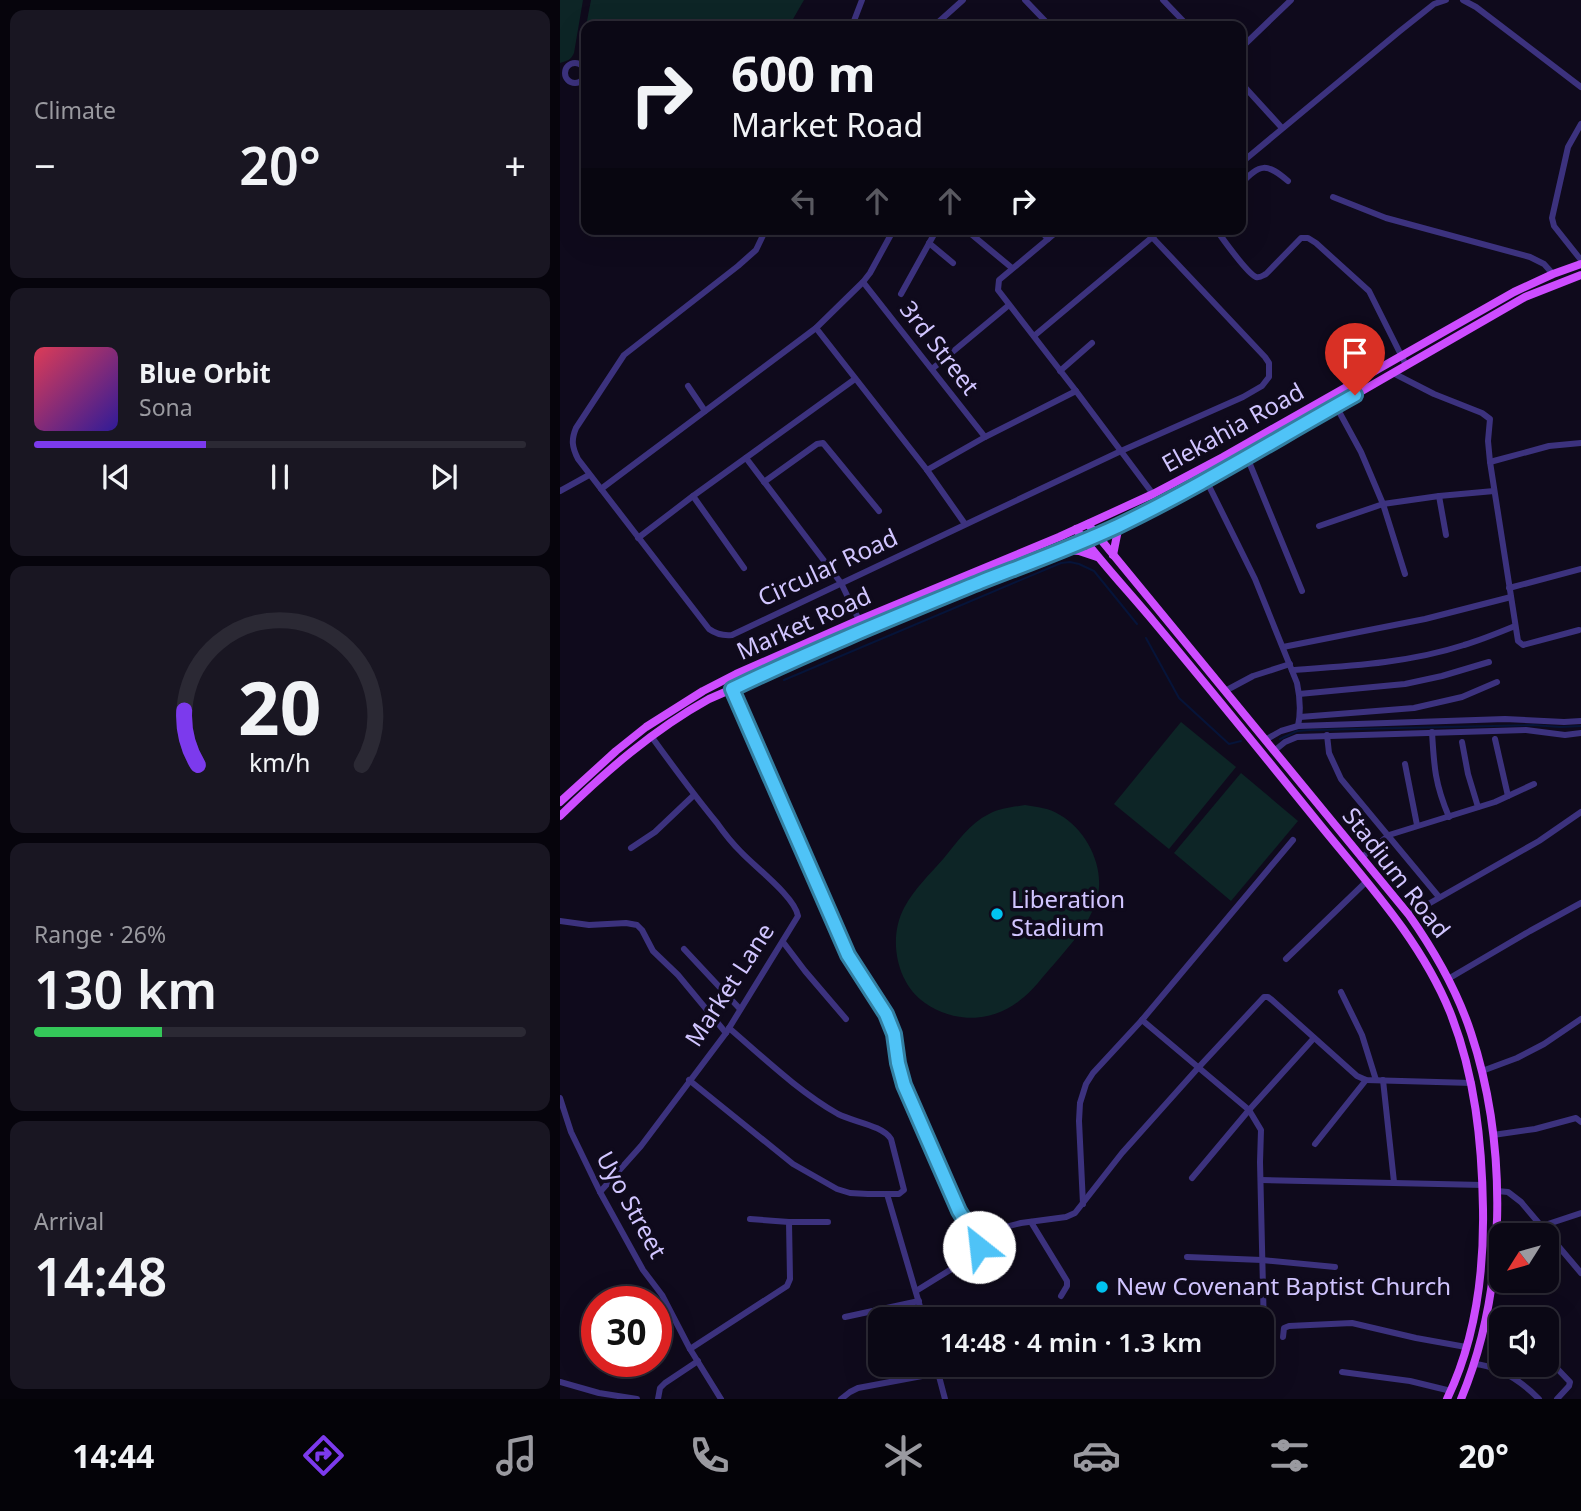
<!DOCTYPE html>
<meta charset="utf-8">
<style>
body{margin:0;font-family:"Noto Sans",sans-serif;background:#191622;color:#f1f3f6;height:100vh;display:flex;flex-direction:column;font-size:26px;white-space:nowrap}
*{box-sizing:border-box;margin:0}
p{font-size:23px;color:#9a9aa0}
.icon{flex:none;width:38px;height:38px;fill:none;stroke:currentColor;stroke-width:2;stroke-linecap:round;stroke-linejoin:round}
.map{position:relative;flex:1;overflow:hidden}
.drawer{display:flex;flex-direction:column;gap:10px;padding:10px;background:#06040c;width:560px}
.drawer>*{flex:none}
.banner{position:absolute;left:21px;top:21px;width:665px;height:214px;border-radius:14px;box-shadow:0 7px 28px #0002,0 0 0 2px #2b2934;background:#0b0815;color:#f1f3f6;overflow:hidden}
.needle{width:46px;rotate:233deg}
.fabs{position:absolute;left:929px;top:1223px;display:grid;gap:14px}
.fabs a{display:grid;place-items:center;width:70px;height:70px;border-radius:14px;background:#0b0815;box-shadow:0 7px 28px #0002,0 0 0 2px #2b2934;font-size:35px}
.speed{position:absolute;left:21px;top:1286px;display:flex;gap:14px;font-size:35px;font-weight:700;text-align:center}
.speed>*{display:grid;place-content:center;width:91px;height:91px;border-radius:50%;background:#0b0815;box-shadow:0 7px 28px #0002,0 0 0 2px #2b2934;line-height:1}
.speed .limit{border:10px solid #d22;background:#fff;color:#111}
.pin{position:absolute;display:grid;place-items:center;width:60px;height:60px;color:#fff;margin:-72px -30px;border-radius:50% 50% 50% 0;rotate:-45deg;box-shadow:0 0 7px #0007}
.pin .icon{rotate:45deg}
.me{position:absolute;width:77px;margin:-38px;rotate:331deg;stroke-linejoin:round;filter:drop-shadow(0 0 5px #0008)}
.turn{display:flex;align-items:center;gap:24px;height:147px;padding:0 35px;font-size:32px}
.turn .icon{width:91px;height:91px;stroke-width:2.5}
.turn b{display:block;font-size:49px;line-height:60px}
.lanes{display:flex;align-items:center;height:66px;padding:0 35px;background:#0003;justify-content:center;gap:35px;direction:ltr}
.lanes .off{opacity:.35}
.big{font-size:52px;font-weight:600;line-height:1.1}
.drawer .card{flex:1;display:flex;flex-direction:column;justify-content:center;gap:10px;min-width:0;padding:0 24px;border-radius:14px;background:#191622}
.drawer .dial{align-items:center;gap:0}
.dial svg{height:182px;overflow:visible;fill:none;stroke:#2b2934;stroke-width:7;stroke-linecap:round;text-anchor:middle}
.dial text{fill:#f1f3f6;stroke:none}
.song{display:flex;align-items:center;gap:21px}
.cover{width:84px;height:84px;border-radius:10px;background:linear-gradient(135deg,hsl(350 70% 55%),hsl(250 70% 35%))}
.played{height:7px;border-radius:4px;background:linear-gradient(90deg,#7c3aed 35%,#2b2934 35%)}
.keys{display:flex;justify-content:space-around;direction:ltr}
.heat{display:flex;justify-content:space-between;align-items:center;font-size:38px;direction:ltr}
.charge{height:10px;border-radius:5px;background:linear-gradient(90deg,#34c759 26%,#2b2934 0)}
.trip{position:absolute;left:308px;top:1307px;width:406px;height:70px;border-radius:14px;background:#0b0815;box-shadow:0 7px 28px #0002,0 0 0 2px #2b2934;font-weight:600;line-height:70px;text-align:center}
.dock{display:flex;height:112px;justify-content:space-around;align-items:center;background:#040308;color:#9a9aa0}
.dock .icon{width:49px;height:49px}
.dock .selected{color:#7c3aed}
.dock b{font-size:32px;color:#f1f3f6}
main{display:flex;flex:1;min-height:0}
.map>svg:first-child{display:block}
.green{fill:#0d2526}
.lines{fill:none;stroke-linecap:round;stroke-linejoin:round}
.stream{stroke:#061439;stroke-width:2}
.minor{stroke:#3c327e;stroke-width:6}
.major{stroke:#cd4cff;stroke-width:8}
.route-casing{stroke:#337fa1;stroke-width:18}
.route{stroke:#4fc3f7;stroke-width:12}
.poi-dot{fill:#00c2f0;stroke:#0f0a1c;stroke-width:2.5}
.labels{text-anchor:middle;stroke-width:7;stroke-linejoin:round;paint-order:stroke}
.street-label{font-size:24px;fill:#d1c5ff;stroke:#0f0a1c}
.poi-label{font-size:24px;fill:#d1c5ff;stroke:#0f0a1c;text-anchor:start}
</style>
<main>
<section class="drawer">
<div class="card"><p>Climate</p>
<div class="heat"><a>−</a><b class="big">20°</b><a>+</a></div>
</div>
<div class="card">
<div class="song"><i class="cover"></i><div><b>Blue Orbit</b><p>Sona</p></div></div>
<div class="played"></div>
<div class="keys"><svg class="icon" aria-label="previous" viewBox="0 0 24 24"><path d="M18 5L8 12l10 7zM5 5v14"/></svg><svg class="icon" aria-label="pause" viewBox="0 0 24 24"><path d="M8 5v14M16 5v14"/></svg><svg class="icon" aria-label="next" viewBox="0 0 24 24"><path d="M6 5l10 7-10 7zM19 5v14"/></svg></div>
</div>
<div class="card dial"><svg viewBox="0 0 100 80">
<path d="M14 69A42 42 0 1 1 86 69"/>
<path d="M14 69A42 42 0 0 1 8 45" stroke="#7c3aed"/>
<text x="50" y="56" font-size="32" font-weight="700">20</text>
<text x="50" y="72" font-size="11">km/h</text>
</svg></div>
<div class="card"><p>Range · 26%</p><b class="big">130 km</b><div class="charge"></div></div>
<div class="card"><p>Arrival</p><b class="big">14:48</b></div>
</section>
<div class="map">
<svg width="1021" height="1399" viewBox="0 0 1021 1399">
<rect width="100%" height="100%" fill="#0f0a1c"/>
<!-- green -->
<g class="green">
<path d="M0,0H23L14,53C11,60 7,61 0,63Z"/>
<path d="M31,0H244L229,26H26Z"/>
<path d="M621,722L676,767L609,849L554,804Z"/>
<path d="M681,773L738,821L671,901L614,853Z"/>
<path d="M465,805C477,807 490,808 500,815C528,831 547,871 536,902C528,926 511,944 495,963C483,976 473,991 459,1001C431,1023 394,1023 365,1003C336,983 328,938 344,908C354,889 370,874 384,858C397,842 410,823 429,814C440,808 453,807 465,805Z"/>
</g>
<g class="lines">
<!-- stream -->
<g class="stream">
<path d="M586,638L619,698L669,744L681,741"/>
<path d="M224,680L501,563L510,562L519,564L534,571L577,624"/>
<path d="M720,739L737,731L749,730L973,725L1000,727L1021,726"/>
</g>
<!-- minor -->
<g class="minor">
<path d="M465,0L490,26"/>
<path d="M603,0L628,26"/>
<path d="M903,0L916,7L1021,87"/>
<path d="M292,26L302,0"/>
<path d="M374,26L403,0"/>
<path d="M681,48L731,0"/>
<circle cx="15" cy="73" r="10"/>
<path d="M681,83L722,128"/>
<path d="M1021,124L1008,147L992,218L994,226L1021,260"/>
<path d="M681,163L840,31L874,4L886,0"/>
<path d="M681,184C700,163 707,163 728,181"/>
<path d="M773,197L826,218L970,257L984,264L993,274"/>
<path d="M206,229L196,250L178,266L64,355L16,428C11,440 12,447 18,459L149,629C156,634 162,636 172,635L561,451L683,397L702,386L709,377V363L705,357L592,237"/>
<path d="M405,229L452,268"/>
<path d="M479,229L488,239"/>
<path d="M500,229L439,280L438,290L516,391L593,494"/>
<path d="M656,229C662,238 687,273 696,277C700,278 702,276 706,274L741,238H748L756,243L809,291L846,365"/>
<path d="M369,243L393,263"/>
<path d="M303,282L425,437"/>
<path d="M341,294L377,229"/>
<path d="M256,328L367,470L405,524"/>
<path d="M474,336L602,229"/>
<path d="M372,369L449,305"/>
<path d="M500,371L532,343"/>
<path d="M833,373L874,394L922,413L930,419L928,441L930,462L958,641L963,645L1019,630"/>
<path d="M128,386L145,411"/>
<path d="M776,406L801,452L823,504L845,574"/>
<path d="M687,457L742,591"/>
<path d="M186,458L281,583L299,620"/>
<path d="M930,462L989,446L1021,443"/>
<path d="M367,470L425,437L516,391"/>
<path d="M646,480L695,579L737,683C740,697 741,712 738,726"/>
<path d="M204,482L257,444L263,443L319,511"/>
<path d="M41,489L256,328L303,282L310,273L334,229"/>
<path d="M0,491L29,475"/>
<path d="M133,496L184,568"/>
<path d="M879,496L886,535"/>
<path d="M759,526L823,504L879,496L934,491"/>
<path d="M78,538L133,496L295,379"/>
<path d="M949,588L1021,569"/>
<path d="M723,647L865,619L951,597"/>
<path d="M732,670C789,666 849,663 904,645C921,640 938,633 955,626"/>
<path d="M176,674L171,689L288,955L326,1014L334,1034L338,1063L344,1085L399,1211L418,1241C419,1249 417,1252 411,1257L356,1291"/>
<path d="M665,691L693,676L730,664"/>
<path d="M739,694L845,684L882,676L929,662"/>
<path d="M740,717L854,708L902,697L937,682"/>
<path d="M872,732C874,767 875,784 889,817"/>
<path d="M767,735L769,753L781,779L879,897"/>
<path d="M935,739L948,796"/>
<path d="M705,740L721,731L738,726L945,719L1004,722L1021,721"/>
<path d="M902,742L908,774L918,807"/>
<path d="M714,751L725,742L737,737L966,730L1005,735L1021,733"/>
<path d="M845,764L857,825"/>
<path d="M71,848L95,832L134,795"/>
<path d="M801,858L829,835L935,802L974,784"/>
<path d="M849,915L979,841L1021,812"/>
<path d="M0,921L29,925L66,923L77,925L82,930L93,951L118,975L166,1033"/>
<path d="M223,942L245,971L286,1019"/>
<path d="M124,949L180,1009"/>
<path d="M726,959L807,881"/>
<path d="M888,979L970,931L1021,903"/>
<path d="M781,992L802,1035L816,1080"/>
<path d="M582,1020L689,1110L701,1130L700,1162L705,1373"/>
<path d="M922,1071L957,1058L984,1044L1021,1019"/>
<path d="M129,1080L233,1164L277,1189L290,1193L308,1194H339L344,1190L331,1139C322,1125 293,1122 278,1114C238,1091 204,1058 169,1028"/>
<path d="M823,1080L834,1182"/>
<path d="M0,1098L11,1132L40,1192L83,1270L102,1295L130,1349L161,1399"/>
<path d="M933,1135L975,1129L1016,1118L1021,1122"/>
<path d="M755,1144L806,1080"/>
<path d="M632,1178L689,1110L754,1038"/>
<path d="M701,1180L923,1185"/>
<path d="M937,1191L948,1192L961,1202L1021,1273"/>
<path d="M40,1192L81,1146L166,1033L238,916C235,897 195,867 181,852C172,843 164,833 157,823C134,795 112,765 91,736"/>
<path d="M327,1194L364,1320"/>
<path d="M523,1204L519,1121L520,1103L526,1084L533,1073L582,1020L733,840"/>
<path d="M190,1219L229,1222H268"/>
<path d="M471,1222L507,1281V1286L501,1296"/>
<path d="M982,1226L1021,1213"/>
<path d="M414,1235L461,1223L506,1217L515,1213L562,1153L638,1068L704,997H708L712,1000L797,1076L806,1080L912,1083"/>
<path d="M627,1257L702,1260L775,1267"/>
<path d="M285,1317L359,1301"/>
<path d="M924,1327L942,1332"/>
<path d="M723,1337L724,1328L729,1326L792,1323L856,1338L906,1347"/>
<path d="M130,1349L227,1286L230,1279L229,1222"/>
<path d="M987,1358L1010,1382L1009,1386L997,1399"/>
<path d="M914,1364C939,1366 961,1381 979,1399"/>
<path d="M376,1365L385,1399"/>
<path d="M782,1372L850,1381L891,1391"/>
<path d="M0,1382L39,1393L77,1399"/>
<path d="M98,1399L100,1388L105,1383L138,1361"/>
<path d="M281,1399L290,1392L298,1388L378,1373"/>
</g>
<!-- major -->
<g class="major">
<path d="M528,524L849,915C875,952 897,990 911,1033C948,1145 947,1289 901,1399"/>
<path d="M516,529C540,561 568,591 594,622C650,689 706,758 761,826C809,885 861,941 890,1012C915,1075 922,1142 923,1209C924,1272 915,1341 887,1399"/>
<path d="M506,550L519,551L537,557"/>
<path d="M553,555L559,525"/>
<path d="M0,802L56,751L86,727L143,691L176,674L299,620L499,537L593,494L663,457L954,292L993,274L1021,264"/>
<path d="M0,816C45,772 93,730 149,699L354,610L503,550L559,525L687,457L965,297L1021,275"/>
</g>
</g>
<g class="lines">
<!-- route casing -->
<g class="route-casing">
<path id="route" d="M419,1247L418,1241L399,1211L344,1085L338,1063L334,1034L326,1014L288,955L172,689C253,650 337,616 420,582C466,564 513,547 558,526C639,487 716,439 795,395"/>
</g>
<!-- route -->
<use href="#route" class="route"/>
</g>
<!-- markers -->
<g class="poi-dot">
<circle cx="437" cy="914" r="7"/>
<circle cx="542" cy="1287" r="7"/>
</g>
<g class="labels">
<!-- street labels -->
<g class="street-label">
<text transform="translate(379 348) rotate(52)" y="8">3rd Street</text>
<text transform="translate(673 428) rotate(-29)" y="8">Elekahia Road</text>
<text transform="translate(268 568) rotate(-25)" y="8">Circular Road</text>
<text transform="translate(244 624) rotate(-24)" y="8">Market Road</text>
<text transform="translate(836 873) rotate(52)" y="8">Stadium Road</text>
<text transform="translate(170 985) rotate(-57)" y="8">Market Lane</text>
<text transform="translate(71 1205) rotate(61)" y="8">Uyo Street</text>
</g>
<!-- poi labels -->
<g class="poi-label">
<text x="451" y="908">Liberation<tspan x="451" dy="28">Stadium</tspan></text>
<text x="556" y="1295">New Covenant Baptist Church</text>
</g>
</g>
</svg>
<div class="fabs">
<a><svg class="needle" viewBox="-14 -14 28 28"><path d="M0-13l5 13h-10z" fill="#e53935"/><path d="M0 13l5-13h-10z" fill="#9a9aa0"/></svg></a>
<a><svg class="icon" aria-label="sound" viewBox="0 0 24 24"><path d="M4 9h4l5-4v14l-5-4H4zM17 9q2 3 0 6"/></svg></a>
</div>
<div class="speed"><div class="limit">30</div></div>
<div class="pin" style="left:795px;top:395px;background:#d93025"><svg class="icon" aria-label="arrive" viewBox="0 0 24 24"><path d="M6 21V4h12l-3 4 3 4H6"/></svg></div>
<svg class="me" style="left:419px;top:1247px" viewBox="-20 -20 40 40"><circle r="19" fill="#fff"/><path d="M0-13L10 11 0 6-10 11z" fill="#4fc3f7"/></svg>
<div class="trip">14:48 · 4 min · 1.3 km</div>
<div class="banner">
<div class="turn"><svg class="icon" aria-label="right" viewBox="0 0 24 24"><path d="M7 20v-9h11M14 6l5 5-5 5"/></svg><div><b>600 m</b>Market Road</div></div>
<div class="lanes"><svg class="icon off" aria-label="left" viewBox="0 0 24 24"><path d="M17 20v-9H6M10 6l-5 5 5 5"/></svg><svg class="icon off" aria-label="ahead" viewBox="0 0 24 24"><path d="M12 20V5M6 11l6-6 6 6"/></svg><svg class="icon off" aria-label="ahead" viewBox="0 0 24 24"><path d="M12 20V5M6 11l6-6 6 6"/></svg><svg class="icon" aria-label="right" viewBox="0 0 24 24"><path d="M7 20v-9h11M14 6l5 5-5 5"/></svg></div>
</div>
</div>
</main>
<nav class="dock">
<b>14:44</b>
<svg class="icon selected" aria-label="directions" viewBox="0 0 24 24"><path d="M12 3l9 9-9 9-9-9zM9 14v-3h6M13 9l2 2-2 2"/></svg>
<svg class="icon" aria-label="music" viewBox="0 0 24 24"><path d="M9 18V5l10-2v13"/><circle cx="6" cy="18" r="3"/><circle cx="16" cy="16" r="3"/></svg>
<svg class="icon" aria-label="phone" viewBox="0 0 24 24"><path d="M5 4h4l2 5-3 2q2 4 5 5l2-3 5 2v4C11 20 4 13 5 4z"/></svg>
<svg class="icon" aria-label="climate" viewBox="0 0 24 24"><path d="M12 3v18M4 7l16 10M4 17L20 7"/></svg>
<svg class="icon" aria-label="car" viewBox="0 0 24 24"><path d="M5 17H2v-5l4-1 3-4h7l3 4 3 1v5h-3M9 17h6M6 11h13"/><circle cx="7" cy="17" r="2"/><circle cx="17" cy="17" r="2"/></svg>
<svg class="icon" aria-label="filters" viewBox="0 0 24 24"><path d="M4 7h16M4 17h16"/><circle cx="9" cy="7" r="2"/><circle cx="15" cy="17" r="2"/></svg>
<b>20°</b>
</nav>
